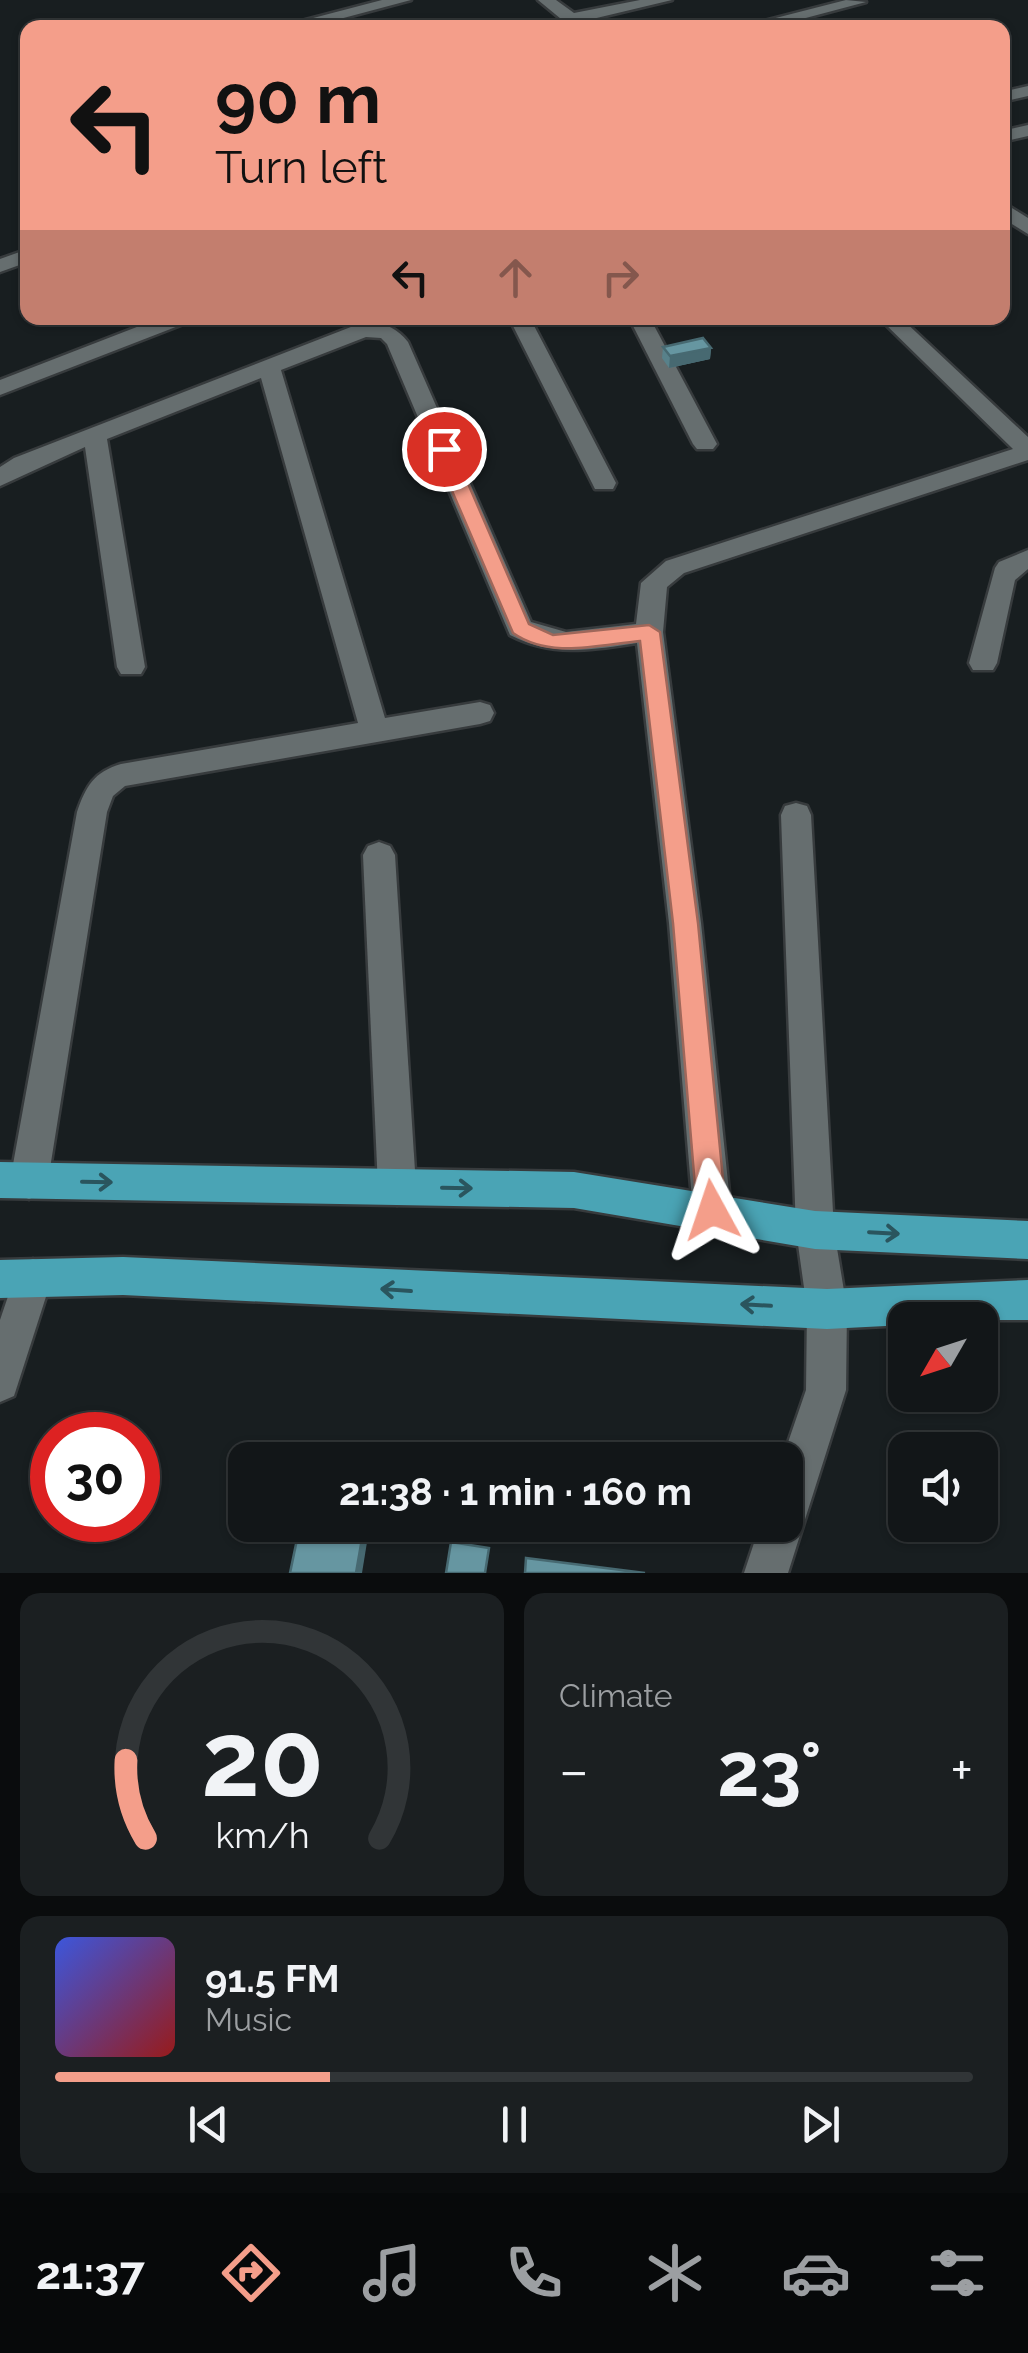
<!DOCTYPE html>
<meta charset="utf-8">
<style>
body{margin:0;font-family:Raleway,sans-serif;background:#1b1f21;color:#f1f3f6;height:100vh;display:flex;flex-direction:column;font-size:38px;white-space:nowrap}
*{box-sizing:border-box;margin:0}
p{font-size:32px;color:#9c9fa2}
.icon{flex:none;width:55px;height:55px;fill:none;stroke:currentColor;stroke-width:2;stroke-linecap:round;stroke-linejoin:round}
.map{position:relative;height:1573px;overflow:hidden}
.sheet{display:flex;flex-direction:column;gap:20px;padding:20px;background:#0a0c0d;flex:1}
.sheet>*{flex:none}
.banner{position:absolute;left:20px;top:20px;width:990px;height:305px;border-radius:20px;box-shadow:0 2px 8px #0004,0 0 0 2px #313537;background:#f49e8a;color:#111;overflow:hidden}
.needle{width:65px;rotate:231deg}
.buttons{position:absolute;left:888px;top:1302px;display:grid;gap:20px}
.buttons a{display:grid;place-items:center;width:110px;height:110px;border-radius:20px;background:#121618;box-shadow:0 2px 8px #0004,0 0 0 2px #313537;font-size:50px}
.speed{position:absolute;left:30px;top:1412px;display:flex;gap:20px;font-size:50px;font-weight:700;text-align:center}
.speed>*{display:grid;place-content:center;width:130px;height:130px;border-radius:50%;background:#121618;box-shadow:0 2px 8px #0004,0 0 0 2px #313537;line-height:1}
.speed .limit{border:15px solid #d22;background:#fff;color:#111}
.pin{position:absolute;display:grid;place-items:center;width:85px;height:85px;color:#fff;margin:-42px;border:5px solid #fff;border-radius:50%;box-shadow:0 2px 10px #0007}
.me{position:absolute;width:110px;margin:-55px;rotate:355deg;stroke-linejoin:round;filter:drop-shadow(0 0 8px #0008)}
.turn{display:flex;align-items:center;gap:35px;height:210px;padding:0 30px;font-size:45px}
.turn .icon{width:130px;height:130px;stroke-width:2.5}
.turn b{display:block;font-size:70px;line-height:85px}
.lanes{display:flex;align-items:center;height:95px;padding:0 30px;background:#0003;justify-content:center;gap:50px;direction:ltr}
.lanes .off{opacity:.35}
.big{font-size:75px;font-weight:700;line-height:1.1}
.sheet .widget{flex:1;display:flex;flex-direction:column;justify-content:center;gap:15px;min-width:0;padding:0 35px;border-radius:20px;background:#1b1f21}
.sheet .dial{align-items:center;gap:0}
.dial svg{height:260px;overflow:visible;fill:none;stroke:#313537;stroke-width:7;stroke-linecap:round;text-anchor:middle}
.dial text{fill:#f1f3f6;stroke:none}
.song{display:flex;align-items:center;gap:30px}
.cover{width:120px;height:120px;border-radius:15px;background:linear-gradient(135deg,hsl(230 70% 55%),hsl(0 70% 35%))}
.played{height:10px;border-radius:5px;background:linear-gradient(90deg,#f49e8a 30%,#313537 30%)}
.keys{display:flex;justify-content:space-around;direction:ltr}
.heat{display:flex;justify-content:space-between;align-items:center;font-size:55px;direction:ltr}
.sheet .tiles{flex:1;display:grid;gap:20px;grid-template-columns:1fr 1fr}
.widget:last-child{grid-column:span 2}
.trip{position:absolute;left:228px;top:1442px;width:575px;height:100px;border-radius:20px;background:#121618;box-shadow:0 2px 8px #0004,0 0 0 2px #313537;font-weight:700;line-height:100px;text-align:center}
.menu{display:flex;height:160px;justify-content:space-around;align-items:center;background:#07090a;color:#9c9fa2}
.menu .icon{width:70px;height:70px}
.menu .current{color:#f49e8a}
.menu b{font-size:45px;color:#f1f3f6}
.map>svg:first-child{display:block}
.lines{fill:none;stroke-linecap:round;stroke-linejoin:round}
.minor-casing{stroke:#373b3d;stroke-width:5}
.major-casing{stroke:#373b3d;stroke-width:5}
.minor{fill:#666e6f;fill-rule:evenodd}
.major{fill:#4aa4b5;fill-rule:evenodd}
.wall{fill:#58818a}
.shaded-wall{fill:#476971}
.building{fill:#6696a1;stroke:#476971;stroke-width:2.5}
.oneway{stroke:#2a555e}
.route{fill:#f49e8a;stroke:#9f675a;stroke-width:2.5}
</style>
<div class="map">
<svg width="1028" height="1573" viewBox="0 0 1028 1573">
<rect width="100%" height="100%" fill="#181e20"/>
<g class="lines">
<!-- minor casing -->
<g class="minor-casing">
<g id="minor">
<path d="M382,0H411L306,28H275Z"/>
<path d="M538,0H556L574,13L640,0H672L584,21L591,28H572Z"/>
<path d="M846,0L866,2L768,28H737Z"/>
<path d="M1028,86V96L1002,102V92Z"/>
<path d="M1028,125V136L1002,142V131Z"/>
<path d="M1002,202L1028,218V234L1002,218Z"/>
<path d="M28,249V262L0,272V259Z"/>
<path d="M160,318H189L186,323L0,395V380Z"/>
<path d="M509,318H530L616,483L613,489H595L592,483Z"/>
<path d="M629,318H650L717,444L713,449H697L693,444Z"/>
<path d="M879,318H901L1028,437V460L684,573L667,587L663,632L701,923L731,1211L725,1224L712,1229L699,1224L693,1211L669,923L637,643C592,650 552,657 510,635L387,344L381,338L366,337L281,370L385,718L480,702L490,705L494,713L490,721L480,724L125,786L113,796L107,812L48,1181L42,1194L29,1199L16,1194L10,1181L77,812C86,786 94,772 121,764L358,723L261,378L107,439L145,667L141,674H121L117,667L85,447L0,486V467L14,458L356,325C378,320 395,325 408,342L531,622L566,632L636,624L641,583L666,561L1013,449Z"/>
<path d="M1028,550V569L1015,580L997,663L993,670H973L969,663L995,568L999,562Z"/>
<path d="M796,803L807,806L811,815L834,1230L847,1309L846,1390L788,1573H744L760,1525H785L782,1460L806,1390L807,1309L796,1230L781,815L785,806Z"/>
<path d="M379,842L390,846L395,855L416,1187L410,1200L397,1205L384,1200L378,1187L363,855L368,846Z"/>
<path d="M33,1259L47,1264L52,1278L14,1396L0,1402V1320L19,1264Z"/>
</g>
</g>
<!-- major casing -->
<g class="major-casing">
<g id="major">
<path d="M0,1162L574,1172L815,1211L1028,1221V1259L815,1249L574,1208L0,1198Z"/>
<path d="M123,1257L827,1289L1028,1280V1320H905V1325L827,1329L123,1295L0,1298V1260Z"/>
</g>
</g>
<!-- minor -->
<use href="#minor" class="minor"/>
<!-- major -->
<use href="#major" class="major"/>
</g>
<!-- wall -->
<g class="wall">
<path d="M663,347L711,348L710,359L669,368L662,358Z"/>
<path d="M300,1525H390L388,1540Z"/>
</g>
<!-- shaded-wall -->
<g class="shaded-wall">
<path d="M711,348L710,359L669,368L670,356Z"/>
<path d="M385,1525H390L388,1540L384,1530Z"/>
<path d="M364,1527L368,1536L362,1573H356Z"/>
</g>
<!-- building -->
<g class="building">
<path d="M703,338L711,348L670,356L663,347Z"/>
<path d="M300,1525H385L384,1530L364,1527L356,1573H290Z"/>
<path d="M451,1542L489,1548L485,1573H446Z"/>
<path d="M526,1558L645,1573H525Z"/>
</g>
<!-- one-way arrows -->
<defs><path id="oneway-shaft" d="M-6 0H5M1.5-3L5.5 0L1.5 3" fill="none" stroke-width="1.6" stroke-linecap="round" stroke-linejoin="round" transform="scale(2.5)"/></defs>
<g class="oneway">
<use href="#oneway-shaft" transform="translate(97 1182) rotate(1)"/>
<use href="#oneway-shaft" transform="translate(457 1188) rotate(1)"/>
<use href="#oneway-shaft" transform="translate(884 1233) rotate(3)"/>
<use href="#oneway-shaft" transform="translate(396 1290) rotate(-176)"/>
<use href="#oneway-shaft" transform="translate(756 1305) rotate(-177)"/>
</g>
<!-- route -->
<path class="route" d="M444,444L453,449L529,624L553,635L649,625L660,632L698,923L726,1210L722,1220L712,1224L701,1220L697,1210L673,923L640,641C598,645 550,659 513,633L434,449Z"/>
</svg>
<div class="buttons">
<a><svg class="needle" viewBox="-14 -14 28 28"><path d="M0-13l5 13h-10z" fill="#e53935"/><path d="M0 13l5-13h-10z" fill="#9c9fa2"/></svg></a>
<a><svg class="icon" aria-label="sound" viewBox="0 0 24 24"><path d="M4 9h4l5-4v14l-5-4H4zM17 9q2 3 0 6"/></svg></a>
</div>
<div class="speed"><div class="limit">30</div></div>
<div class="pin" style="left:444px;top:449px;background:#d93025"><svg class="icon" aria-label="arrive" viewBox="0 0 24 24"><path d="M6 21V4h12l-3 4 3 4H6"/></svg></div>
<svg class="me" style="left:712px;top:1210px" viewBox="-20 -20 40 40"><path d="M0-17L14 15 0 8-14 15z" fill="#f49e8a" stroke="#fff" stroke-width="4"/></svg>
<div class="trip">21:38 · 1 min · 160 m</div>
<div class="banner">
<div class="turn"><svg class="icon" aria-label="left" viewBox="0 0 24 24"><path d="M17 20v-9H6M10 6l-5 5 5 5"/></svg><div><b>90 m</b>Turn left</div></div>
<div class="lanes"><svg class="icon" aria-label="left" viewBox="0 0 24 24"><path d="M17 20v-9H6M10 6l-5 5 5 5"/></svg><svg class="icon off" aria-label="ahead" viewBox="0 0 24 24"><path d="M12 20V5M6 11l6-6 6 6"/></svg><svg class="icon off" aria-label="right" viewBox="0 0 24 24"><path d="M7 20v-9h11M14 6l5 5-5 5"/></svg></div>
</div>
</div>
<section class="sheet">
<div class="tiles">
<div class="widget dial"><svg viewBox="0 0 100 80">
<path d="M14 69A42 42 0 1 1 86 69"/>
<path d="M14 69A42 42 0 0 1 8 45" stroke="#f49e8a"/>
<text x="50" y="56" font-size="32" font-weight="700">20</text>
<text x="50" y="72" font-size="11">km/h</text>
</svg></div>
<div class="widget"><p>Climate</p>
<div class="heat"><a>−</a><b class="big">23°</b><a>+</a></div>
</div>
<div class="widget">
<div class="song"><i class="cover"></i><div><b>91.5 FM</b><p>Music</p></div></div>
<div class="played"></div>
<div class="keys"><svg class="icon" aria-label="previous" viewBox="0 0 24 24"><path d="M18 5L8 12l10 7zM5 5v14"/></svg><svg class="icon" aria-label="pause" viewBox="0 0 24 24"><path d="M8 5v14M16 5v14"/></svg><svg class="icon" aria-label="next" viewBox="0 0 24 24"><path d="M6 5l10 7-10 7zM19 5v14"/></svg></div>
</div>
</div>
</section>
<nav class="menu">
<b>21:37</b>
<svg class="icon current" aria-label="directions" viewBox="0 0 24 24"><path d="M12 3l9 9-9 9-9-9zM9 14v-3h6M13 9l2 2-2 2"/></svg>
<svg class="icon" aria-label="music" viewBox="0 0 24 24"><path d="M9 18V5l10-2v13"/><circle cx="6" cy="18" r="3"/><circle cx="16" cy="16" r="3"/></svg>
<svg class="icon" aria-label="phone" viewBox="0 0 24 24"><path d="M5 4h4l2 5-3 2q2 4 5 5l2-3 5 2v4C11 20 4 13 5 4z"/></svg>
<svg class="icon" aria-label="climate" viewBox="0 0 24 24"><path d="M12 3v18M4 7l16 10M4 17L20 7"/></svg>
<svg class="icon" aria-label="car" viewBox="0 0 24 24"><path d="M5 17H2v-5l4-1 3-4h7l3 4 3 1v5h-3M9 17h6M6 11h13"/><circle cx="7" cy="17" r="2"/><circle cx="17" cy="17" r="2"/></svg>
<svg class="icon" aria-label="filters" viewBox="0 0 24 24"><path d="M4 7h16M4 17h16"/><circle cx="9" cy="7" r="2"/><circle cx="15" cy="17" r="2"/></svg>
</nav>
